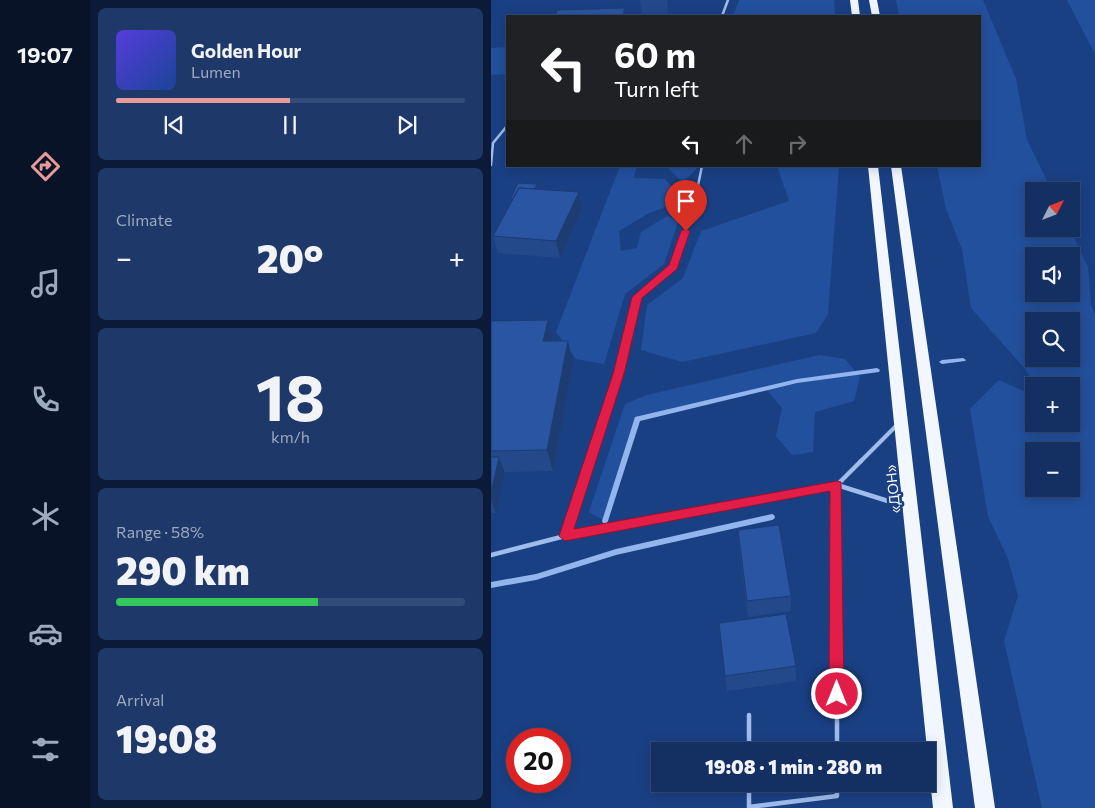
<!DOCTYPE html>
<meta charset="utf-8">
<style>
body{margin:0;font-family:Commissioner,sans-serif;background:#1d3869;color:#f1f3f6;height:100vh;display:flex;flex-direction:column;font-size:19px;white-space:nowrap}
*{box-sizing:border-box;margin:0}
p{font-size:16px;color:#9da9be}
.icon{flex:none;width:28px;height:28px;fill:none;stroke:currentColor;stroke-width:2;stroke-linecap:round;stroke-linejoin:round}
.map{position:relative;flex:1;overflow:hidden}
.sheet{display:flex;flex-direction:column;gap:8px;padding:8px;background:#0b1a36;width:401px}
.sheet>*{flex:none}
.banner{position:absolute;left:15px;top:15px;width:475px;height:152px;border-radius:0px;box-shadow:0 2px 12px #0003,0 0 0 1px #334b78;background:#202124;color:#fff;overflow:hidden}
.needle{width:32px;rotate:48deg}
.controls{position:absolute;left:534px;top:182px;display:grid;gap:10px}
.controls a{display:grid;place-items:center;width:55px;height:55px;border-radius:0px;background:#143063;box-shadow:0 2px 12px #0003,0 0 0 1px #334b78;font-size:25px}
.speed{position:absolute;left:15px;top:728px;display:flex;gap:10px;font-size:25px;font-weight:700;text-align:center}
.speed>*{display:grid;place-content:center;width:65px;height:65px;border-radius:50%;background:#143063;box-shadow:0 2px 12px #0003,0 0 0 1px #334b78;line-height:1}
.speed .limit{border:8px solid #d22;background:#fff;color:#111}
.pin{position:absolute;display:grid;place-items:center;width:42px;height:42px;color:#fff;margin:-51px -21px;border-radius:50% 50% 50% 0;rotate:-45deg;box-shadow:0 0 5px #0007}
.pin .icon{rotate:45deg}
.me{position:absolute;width:55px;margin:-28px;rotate:0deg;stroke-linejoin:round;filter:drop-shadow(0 0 4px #0008)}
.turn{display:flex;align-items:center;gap:18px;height:105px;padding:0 25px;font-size:22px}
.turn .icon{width:65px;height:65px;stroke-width:2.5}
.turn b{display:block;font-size:35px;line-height:42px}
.lanes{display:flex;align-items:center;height:48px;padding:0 25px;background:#0003;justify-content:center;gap:25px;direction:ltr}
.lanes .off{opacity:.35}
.big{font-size:38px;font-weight:800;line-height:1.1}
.sheet .tile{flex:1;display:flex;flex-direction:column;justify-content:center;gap:8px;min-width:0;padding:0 18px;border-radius:8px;background:#1d3869}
.sheet .dial{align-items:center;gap:0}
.dial b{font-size:65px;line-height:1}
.song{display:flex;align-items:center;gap:15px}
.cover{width:60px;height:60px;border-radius:8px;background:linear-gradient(135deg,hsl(250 70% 55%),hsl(220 70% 35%))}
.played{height:5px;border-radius:2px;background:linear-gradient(90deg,#e69b98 50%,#334b78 50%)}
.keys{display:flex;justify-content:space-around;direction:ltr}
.heat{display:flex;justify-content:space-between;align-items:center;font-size:28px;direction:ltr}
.charge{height:8px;border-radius:4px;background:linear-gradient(90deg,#34c759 58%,#334b78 0)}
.trip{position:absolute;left:160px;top:742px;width:285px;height:50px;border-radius:0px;background:#143063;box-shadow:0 2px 12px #0003,0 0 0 1px #334b78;font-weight:800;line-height:50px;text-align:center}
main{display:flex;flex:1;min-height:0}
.tab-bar{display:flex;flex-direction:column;width:90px;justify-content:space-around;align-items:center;background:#081328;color:#9da9be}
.tab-bar .icon{width:35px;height:35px}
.tab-bar .selected{color:#e69b98}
.tab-bar b{font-size:22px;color:#f1f3f6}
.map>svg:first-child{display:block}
.green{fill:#23509d;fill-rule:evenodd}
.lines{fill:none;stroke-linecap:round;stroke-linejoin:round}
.stream{fill:#92b5ee;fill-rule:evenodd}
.service-far2{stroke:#9fbceb;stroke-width:2.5}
.service-far1{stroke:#9fbceb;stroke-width:4}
.service{stroke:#9fbceb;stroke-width:4.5}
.trunk{fill:#f2f6ff;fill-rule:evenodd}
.wall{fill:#23498b}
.shaded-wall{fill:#1d3c71}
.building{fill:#2955a2;stroke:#1d3c71}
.route{fill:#e11d48;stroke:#92132f}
.labels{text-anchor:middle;stroke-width:5;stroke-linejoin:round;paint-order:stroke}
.street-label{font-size:14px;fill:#fff;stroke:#1a4084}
</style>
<main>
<nav class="tab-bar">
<b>19:07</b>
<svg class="icon selected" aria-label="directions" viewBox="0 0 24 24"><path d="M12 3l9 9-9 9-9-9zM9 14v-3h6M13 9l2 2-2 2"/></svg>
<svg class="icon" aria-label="music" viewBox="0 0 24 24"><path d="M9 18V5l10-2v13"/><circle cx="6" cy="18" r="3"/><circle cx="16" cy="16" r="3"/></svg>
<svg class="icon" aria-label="phone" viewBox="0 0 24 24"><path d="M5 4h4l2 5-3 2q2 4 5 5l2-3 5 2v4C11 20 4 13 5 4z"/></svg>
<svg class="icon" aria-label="climate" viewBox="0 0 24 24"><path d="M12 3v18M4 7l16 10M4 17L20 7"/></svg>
<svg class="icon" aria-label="car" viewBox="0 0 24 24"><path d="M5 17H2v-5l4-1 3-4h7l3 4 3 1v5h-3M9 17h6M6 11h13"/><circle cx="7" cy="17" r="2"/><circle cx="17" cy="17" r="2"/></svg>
<svg class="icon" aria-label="filters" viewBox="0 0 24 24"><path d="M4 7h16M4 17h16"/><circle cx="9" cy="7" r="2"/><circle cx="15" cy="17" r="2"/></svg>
</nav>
<section class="sheet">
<div class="tile">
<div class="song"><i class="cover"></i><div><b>Golden Hour</b><p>Lumen</p></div></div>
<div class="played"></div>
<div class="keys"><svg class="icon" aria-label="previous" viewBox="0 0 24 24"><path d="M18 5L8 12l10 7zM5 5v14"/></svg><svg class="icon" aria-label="pause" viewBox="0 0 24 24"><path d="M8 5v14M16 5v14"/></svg><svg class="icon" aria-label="next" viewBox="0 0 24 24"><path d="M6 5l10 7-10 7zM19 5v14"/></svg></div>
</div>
<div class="tile"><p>Climate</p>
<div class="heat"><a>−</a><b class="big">20°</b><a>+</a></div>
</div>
<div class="tile dial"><b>18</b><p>km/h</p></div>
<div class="tile"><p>Range · 58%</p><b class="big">290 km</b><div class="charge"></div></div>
<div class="tile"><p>Arrival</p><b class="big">19:08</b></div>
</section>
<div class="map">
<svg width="604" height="808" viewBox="0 0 604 808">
<rect width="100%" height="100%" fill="#1a4084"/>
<!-- green -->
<g class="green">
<path d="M248,0H343L344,16H242Z"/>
<path d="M405,0H492L525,79L536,140L561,191H542V229H579L597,267L600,305L604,315V808H551L513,641L527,596L517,559L497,516L479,409L508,380L542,395V424H580V386H544L535,370L480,308L471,249L455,209L446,166H489V16H408ZM542,256H580V294H542ZM542,321H580V359H542ZM542,451H580V489H542Z"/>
<path d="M576,0H604V54Z"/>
<path d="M16,47V74L0,75V48Z"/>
<path d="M129,166H146L143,178L174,179L192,201L158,213L128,231L130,251L146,248L150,232L176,216L188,219L173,264L134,294L113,364L85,359L65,332Z"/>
<path d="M175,166H204L205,169L192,183Z"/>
<path d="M286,166H348L337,314L325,333L191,362L150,350L156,305L192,278L210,231L298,201Z"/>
<path d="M328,355L354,359L369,377L363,401L324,412L322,452L301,455L285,436L291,408L274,388L146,419L114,521L98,512L134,404L156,395Z"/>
</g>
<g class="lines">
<!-- stream -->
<g class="stream">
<path d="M472,358L475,360L474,361L451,364L448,362L451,360Z"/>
<path d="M386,368L389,370L388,372L306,383L149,421L117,521L116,523L114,524L112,523L111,521L144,417L306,379Z"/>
<path d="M281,514L283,515L284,517L283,519L281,520L125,555L45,580L0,588V582L45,574L125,549Z"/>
</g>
<!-- service-far2 -->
<g class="service-far2">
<path d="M231,16L237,0"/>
<path d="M0,165L2,143L16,126"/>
<path d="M204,200L211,166"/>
</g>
<!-- service-far1 -->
<g class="service-far1">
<path d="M99,462L128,374L146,297L183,267L204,198"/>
<path d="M369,462L407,424"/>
</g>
<!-- service -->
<g class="service">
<path d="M74,536L99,461"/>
<path d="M0,555L74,536L346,485L416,507"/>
<path d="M258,715V751"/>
<path d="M346,751V485L370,461"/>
<path d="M258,784V807L346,796V784"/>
</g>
<!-- trunk -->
<g class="trunk">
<path d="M359,0H367L369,16H361Z"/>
<path d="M378,0H386L389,16H381Z"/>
<path d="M377,166H387L462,808H442Z"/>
<path d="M400,166H410L504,808H484Z"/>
</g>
</g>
<!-- wall -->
<g class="wall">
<path d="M149,0H177V14L151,15Z"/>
<path d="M91,166H118L117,168Z"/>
<path d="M47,189L91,209L69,258L7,253L2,236L21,201L20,198Z"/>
<path d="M57,320L62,341L82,363L62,471L13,472L14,473L5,513H0V321Z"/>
<path d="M247,530L300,596V611L257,617L248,546Z"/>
<path d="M228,623L305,666V681L236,691Z"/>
</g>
<!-- shaded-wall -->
<g class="shaded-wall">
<path d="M176,0H177V14Z"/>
<path d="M88,192L91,209L69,258L65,241Z"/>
<path d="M57,320L62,342L52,341Z"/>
<path d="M77,341L82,363L62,471L56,450Z"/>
<path d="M8,457L14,473L5,513L0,499V493Z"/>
</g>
<!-- building -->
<g class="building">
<path d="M134,8L132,16H64L66,10Z"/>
<path d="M27,183L46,184L44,189L28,188L22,198H20Z"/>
<path d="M28,188L88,192L65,241L2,236Z"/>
<path d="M57,320L52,341H77L56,450L0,451V321Z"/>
<path d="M0,457H8L0,493Z"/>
<path d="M288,525L300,596L256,601L247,530Z"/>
<path d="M295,614L305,666L234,676L228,623Z"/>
</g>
<!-- route -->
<path class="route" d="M195,228L199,231L186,269L151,298L133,374L83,529L346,481L350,482L353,694L351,699L346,701L341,699L338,694L339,491L74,541L68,536L122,374L141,297L178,265L190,231Z"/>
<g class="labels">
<!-- street labels -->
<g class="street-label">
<text transform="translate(402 489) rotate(-96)" y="5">«ДОН»</text>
</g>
</g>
</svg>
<div class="controls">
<a><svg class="needle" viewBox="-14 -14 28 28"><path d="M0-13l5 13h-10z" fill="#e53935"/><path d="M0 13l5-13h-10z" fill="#9da9be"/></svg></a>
<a><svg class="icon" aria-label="sound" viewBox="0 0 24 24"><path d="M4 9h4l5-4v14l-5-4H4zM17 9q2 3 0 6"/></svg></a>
<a><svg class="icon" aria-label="search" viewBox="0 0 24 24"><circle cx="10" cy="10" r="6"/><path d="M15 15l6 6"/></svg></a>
<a>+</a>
<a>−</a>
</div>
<div class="speed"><div class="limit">20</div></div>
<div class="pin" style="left:195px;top:231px;background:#d93025"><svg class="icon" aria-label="arrive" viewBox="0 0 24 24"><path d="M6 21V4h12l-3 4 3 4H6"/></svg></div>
<svg class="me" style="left:346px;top:694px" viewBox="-20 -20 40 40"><circle r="17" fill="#e11d48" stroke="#fff" stroke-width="3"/><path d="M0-11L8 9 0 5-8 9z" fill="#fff"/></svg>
<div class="trip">19:08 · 1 min · 280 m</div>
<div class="banner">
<div class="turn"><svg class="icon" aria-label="left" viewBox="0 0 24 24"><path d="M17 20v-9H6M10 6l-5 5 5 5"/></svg><div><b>60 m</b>Turn left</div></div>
<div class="lanes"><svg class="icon" aria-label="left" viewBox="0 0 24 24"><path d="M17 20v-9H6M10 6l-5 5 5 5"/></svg><svg class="icon off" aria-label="ahead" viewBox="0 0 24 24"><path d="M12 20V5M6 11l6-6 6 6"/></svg><svg class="icon off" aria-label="right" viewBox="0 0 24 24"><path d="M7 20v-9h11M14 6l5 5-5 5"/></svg></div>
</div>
</div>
</main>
